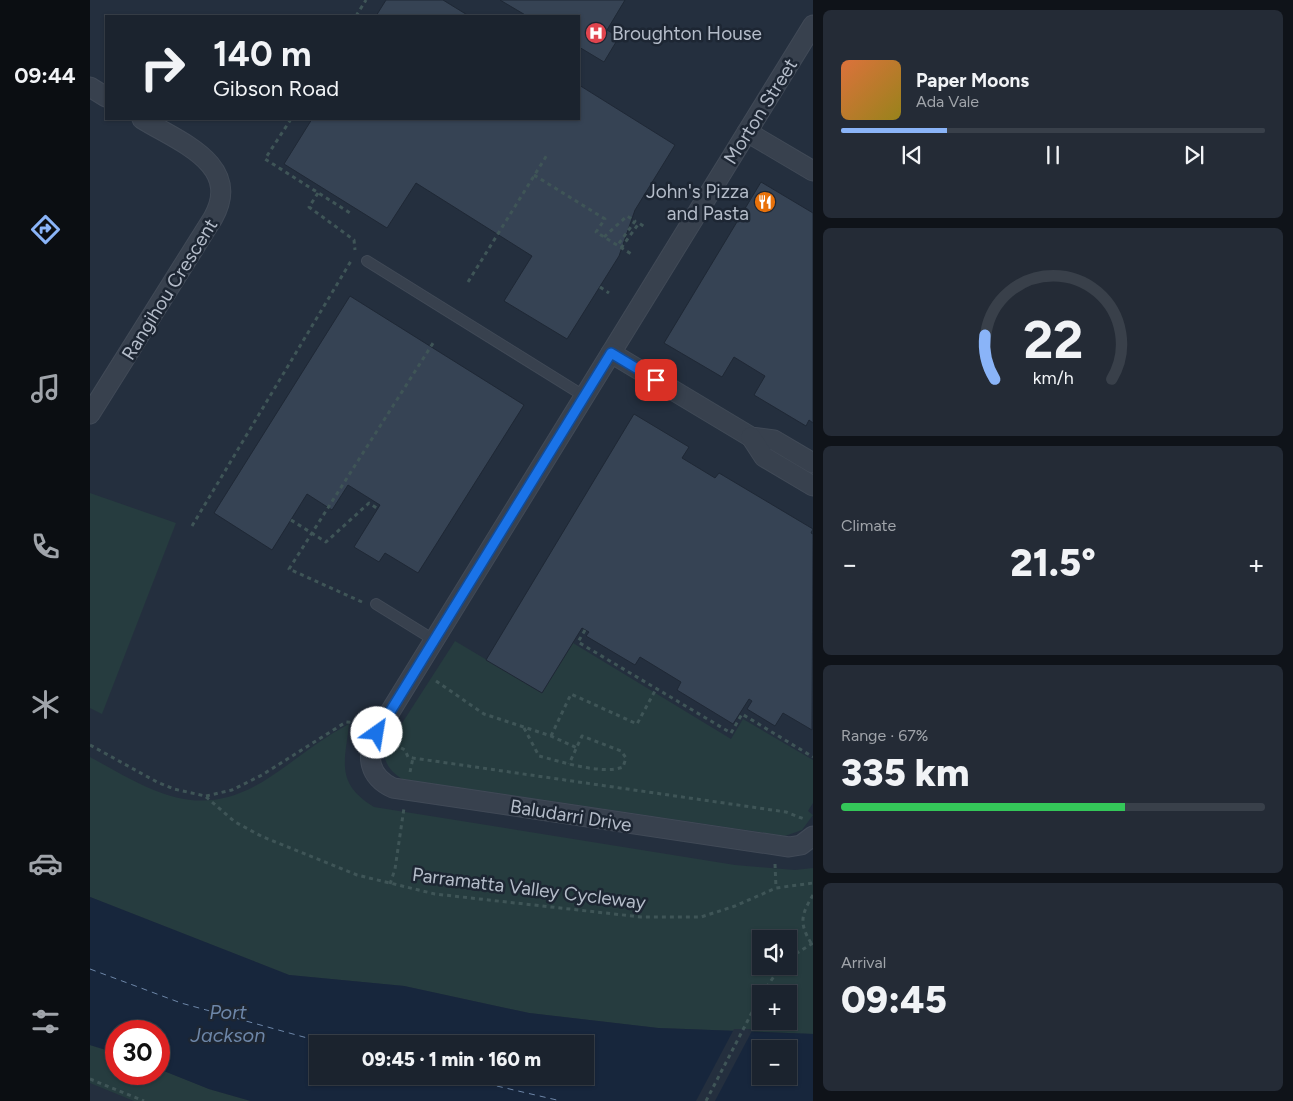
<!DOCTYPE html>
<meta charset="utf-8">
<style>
body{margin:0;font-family:Figtree,sans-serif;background:#242b36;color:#f1f3f6;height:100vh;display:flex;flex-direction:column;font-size:19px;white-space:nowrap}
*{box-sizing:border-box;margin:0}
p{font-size:16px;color:#a0a4aa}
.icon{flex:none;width:28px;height:28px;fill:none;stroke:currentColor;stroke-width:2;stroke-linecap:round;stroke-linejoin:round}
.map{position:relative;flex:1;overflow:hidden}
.drawer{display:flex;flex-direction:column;gap:10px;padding:10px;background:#0f1319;width:480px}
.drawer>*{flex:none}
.hud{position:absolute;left:15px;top:15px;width:475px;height:105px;border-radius:0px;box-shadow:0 1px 4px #0004,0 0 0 1px #39404a;background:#1b232e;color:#f1f3f6;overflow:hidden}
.tools{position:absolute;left:662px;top:930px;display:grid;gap:10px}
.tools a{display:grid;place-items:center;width:45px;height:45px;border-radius:0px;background:#1b232e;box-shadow:0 1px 4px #0004,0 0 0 1px #39404a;font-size:25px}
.speed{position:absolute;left:15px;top:1020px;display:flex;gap:10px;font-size:25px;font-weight:700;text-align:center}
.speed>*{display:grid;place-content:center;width:65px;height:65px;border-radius:50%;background:#1b232e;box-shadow:0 1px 4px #0004,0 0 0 1px #39404a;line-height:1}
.speed .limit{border:8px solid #d22;background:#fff;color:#111}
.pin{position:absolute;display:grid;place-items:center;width:42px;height:42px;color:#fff;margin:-21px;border-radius:10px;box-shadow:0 2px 8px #0006}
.me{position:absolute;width:55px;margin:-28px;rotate:32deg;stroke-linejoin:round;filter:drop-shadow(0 0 4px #0008)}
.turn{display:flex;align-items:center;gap:18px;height:105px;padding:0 25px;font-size:22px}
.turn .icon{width:65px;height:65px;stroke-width:2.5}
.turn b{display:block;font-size:35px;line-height:42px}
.big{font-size:38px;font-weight:800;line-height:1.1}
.drawer .widget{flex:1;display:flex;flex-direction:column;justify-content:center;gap:8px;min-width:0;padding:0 18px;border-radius:8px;background:#242b36}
.drawer .dial{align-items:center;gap:0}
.dial svg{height:130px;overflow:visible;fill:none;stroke:#39404a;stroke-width:7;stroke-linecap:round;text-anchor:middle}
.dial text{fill:#f1f3f6;stroke:none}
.song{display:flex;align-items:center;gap:15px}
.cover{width:60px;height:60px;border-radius:8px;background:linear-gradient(135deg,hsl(20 70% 55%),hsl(50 70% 35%))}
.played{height:5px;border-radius:2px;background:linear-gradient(90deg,#8ab4f8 25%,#39404a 25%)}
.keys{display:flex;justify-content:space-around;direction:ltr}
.heat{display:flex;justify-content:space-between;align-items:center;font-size:28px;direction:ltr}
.charge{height:8px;border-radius:4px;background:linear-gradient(90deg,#34c759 67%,#39404a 0)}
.trip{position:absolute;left:219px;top:1035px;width:285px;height:50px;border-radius:0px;background:#1b232e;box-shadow:0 1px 4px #0004,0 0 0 1px #39404a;font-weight:800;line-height:50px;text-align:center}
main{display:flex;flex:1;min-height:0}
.menu{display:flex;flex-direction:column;width:90px;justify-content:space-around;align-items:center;background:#0b0e12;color:#a0a4aa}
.menu .icon{width:35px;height:35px}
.menu .selected{color:#8ab4f8}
.menu b{font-size:22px;color:#f1f3f6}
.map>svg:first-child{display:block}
.green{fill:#263c3f;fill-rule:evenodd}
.water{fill:#17263c;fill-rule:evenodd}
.pier{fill:#242f3e}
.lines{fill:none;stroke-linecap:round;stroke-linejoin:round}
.ferry{stroke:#6d86a8;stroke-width:1;stroke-dasharray:6 5;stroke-linecap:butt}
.building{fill:#364354;stroke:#1f2835}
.lane-casing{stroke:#414a57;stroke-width:12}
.street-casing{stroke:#414a57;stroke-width:21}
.path{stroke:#3f5557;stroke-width:3;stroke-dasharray:4 4;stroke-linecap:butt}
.lane{stroke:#38414e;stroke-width:10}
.street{stroke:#38414e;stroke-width:19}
.route-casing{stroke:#114b97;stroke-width:12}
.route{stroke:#1a73e8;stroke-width:9}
.labels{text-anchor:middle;stroke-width:5;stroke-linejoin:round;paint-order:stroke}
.poi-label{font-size:19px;fill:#b4bcc9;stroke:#1d2633;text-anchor:start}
.street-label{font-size:19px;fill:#b4bcc9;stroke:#1d2633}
.water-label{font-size:20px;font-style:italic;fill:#6d86a8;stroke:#1d2633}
</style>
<main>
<nav class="menu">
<b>09:44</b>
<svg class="icon selected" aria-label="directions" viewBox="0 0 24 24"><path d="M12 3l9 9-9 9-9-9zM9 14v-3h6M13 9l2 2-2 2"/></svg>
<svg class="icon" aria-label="music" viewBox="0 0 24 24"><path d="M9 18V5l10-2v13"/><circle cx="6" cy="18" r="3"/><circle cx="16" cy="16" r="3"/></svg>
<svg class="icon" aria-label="phone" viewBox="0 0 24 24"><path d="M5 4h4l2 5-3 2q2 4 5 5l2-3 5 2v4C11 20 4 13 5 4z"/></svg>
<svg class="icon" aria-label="climate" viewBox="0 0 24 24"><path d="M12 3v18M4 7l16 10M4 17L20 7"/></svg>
<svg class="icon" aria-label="car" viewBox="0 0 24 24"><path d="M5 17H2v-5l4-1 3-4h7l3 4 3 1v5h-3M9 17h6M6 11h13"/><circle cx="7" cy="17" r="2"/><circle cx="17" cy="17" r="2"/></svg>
<svg class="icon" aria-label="filters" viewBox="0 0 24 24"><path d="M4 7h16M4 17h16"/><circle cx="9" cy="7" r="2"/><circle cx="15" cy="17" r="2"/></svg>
</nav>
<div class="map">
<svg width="723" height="1101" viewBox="0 0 723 1101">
<rect width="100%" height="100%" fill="#242f3e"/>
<!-- green -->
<g class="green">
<path d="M0,493L86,523L12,714L0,708Z"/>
<path d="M365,641L452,693L483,643L641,739L653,719L723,760V803L718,811L723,815L712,830L695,836L312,779C291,766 290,748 301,728L307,731Z"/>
<path d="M259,724C255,762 245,783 284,807L645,865L705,870L723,868V1034L568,1028L439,1013L314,986L199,975L0,897V757C64,792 110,824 180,777C206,760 230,739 259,724ZM671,939H699V966H671ZM671,994H699V1021H671Z"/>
<path d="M0,1045L26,1053V1074H69V1069L119,1089L161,1101H44L0,1083Z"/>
</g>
<!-- water -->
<path class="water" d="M0,897L199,975L314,986L439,1013L568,1028L723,1034V1101H161L119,1089L69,1069V1031H26V1053L0,1045ZM228,1044H495V1076H228ZM671,1049H699V1076H671Z"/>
<!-- pier -->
<path class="pier" d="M644,1029H663L625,1101H606Z"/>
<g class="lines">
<!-- ferry -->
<g class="ferry">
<path d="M0,969L91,1003L239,1044"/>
<path d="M364,1076L471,1101"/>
</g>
</g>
<!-- building -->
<g class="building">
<path d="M296,0H353L379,16H286Z"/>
<path d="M410,0H535L517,30L529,37L514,62L489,47V16H437Z"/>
<path d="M489,85L585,145L545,210L529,256L477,339L414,301L442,256L326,183L297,228L194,164L222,119H489Z"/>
<path d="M671,182L723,213V423L719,420L716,426L664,395L675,376L644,357L632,377L574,343Z"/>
<path d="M260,296L434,405L328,573L295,553L289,562L264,547L290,505L258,485L242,510L217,494L182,550L124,513Z"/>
<path d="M544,414L599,447L592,458L625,478L629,473L723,529L721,533L723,534L722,730L693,713L685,726L657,709L662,701L659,699L643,724L587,690L591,682L550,657L545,665L496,636L499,632L492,628L452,693L396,660Z"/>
</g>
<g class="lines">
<!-- lane casing -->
<g class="lane-casing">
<g id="lane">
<path d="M277,261L494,396"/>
<path d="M286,604L344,640"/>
</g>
</g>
<!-- street casing -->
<g class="street-casing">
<g id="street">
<path d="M723,25L287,733C275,756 279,777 303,788L699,847L711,845L723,836"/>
<path d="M0,87L16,97"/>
<path d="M657,132L723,171"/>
<path d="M521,353L661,437L684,440L723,463"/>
<path d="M0,414L123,218C153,164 89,142 52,119"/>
<path d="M661,437L674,457L723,486"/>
</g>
</g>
<!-- path -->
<g class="path">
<path d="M266,16L276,0"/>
<path d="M201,119L175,159L260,213"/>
<path d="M444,175L515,219L506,232L543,255"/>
<path d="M228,193L219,207L264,240L265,250"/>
<path d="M514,237L537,216L545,221L527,246"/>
<path d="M531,248L549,223L555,227"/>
<path d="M378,282L457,155"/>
<path d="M510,287L519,293"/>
<path d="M201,520L236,542L279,503L288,509"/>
<path d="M102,526L261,261"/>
<path d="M272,602L199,569L345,340"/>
<path d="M495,630L488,642L641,733L652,714L723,757"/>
<path d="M346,681L394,714L461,736L487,748"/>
<path d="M434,728L449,756C472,762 512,775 533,767L536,758L531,751L492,736L479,764"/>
<path d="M461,736L481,694L547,724L566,689"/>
<path d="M304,744L315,750L318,757L323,758L696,812L714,819"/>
<path d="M0,745L67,782L84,789L115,796L145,822L173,837L267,875L345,894L551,917H611L645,906L686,888L723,883"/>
<path d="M320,772L323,758"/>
<path d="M116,796L142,790L172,775L256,722L269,723"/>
<path d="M685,864L686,888"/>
<path d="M300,884L305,869L314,808"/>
<path d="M721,943C709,923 711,915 723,895"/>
<path d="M699,958L723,943"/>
<path d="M672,994L691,966"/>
<path d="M0,1079L54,1101"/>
<path d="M616,1101L671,995"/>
</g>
<!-- lane -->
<use href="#lane" class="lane"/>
<!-- street -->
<use href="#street" class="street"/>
</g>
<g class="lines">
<!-- route casing -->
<g class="route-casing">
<path id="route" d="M287,733L521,353L566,380"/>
</g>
<!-- route -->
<use href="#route" class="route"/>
</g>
<!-- icons -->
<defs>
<g id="hospital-disc" transform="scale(1.125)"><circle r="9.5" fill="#e0444e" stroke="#1d2633"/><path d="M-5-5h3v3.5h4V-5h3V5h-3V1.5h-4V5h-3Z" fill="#fff"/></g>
<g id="restaurant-disc" transform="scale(1.125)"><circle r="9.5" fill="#e8710a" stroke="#1d2633"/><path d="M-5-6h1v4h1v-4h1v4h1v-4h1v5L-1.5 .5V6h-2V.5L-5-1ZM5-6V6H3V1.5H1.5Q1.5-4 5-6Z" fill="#fff"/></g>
</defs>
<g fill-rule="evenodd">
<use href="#hospital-disc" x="506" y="33"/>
<use href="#restaurant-disc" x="675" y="202"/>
</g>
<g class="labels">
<!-- poi labels -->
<g class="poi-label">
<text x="522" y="40">Broughton House</text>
<text x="659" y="198" text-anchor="end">John's Pizza<tspan x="659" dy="22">and Pasta</tspan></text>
</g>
<!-- street labels -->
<g class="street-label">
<text transform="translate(670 111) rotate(-58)" y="7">Morton Street</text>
<text transform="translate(79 289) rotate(-58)" y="7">Rangihou Crescent</text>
<text transform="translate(481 815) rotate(9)" y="7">Baludarri Drive</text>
<text transform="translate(439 888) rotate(7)" y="7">Parramatta Valley Cycleway</text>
</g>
<!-- water labels -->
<g class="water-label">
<text x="138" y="1019">Port<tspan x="138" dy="23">Jackson</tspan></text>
</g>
</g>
</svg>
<div class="tools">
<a><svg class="icon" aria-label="sound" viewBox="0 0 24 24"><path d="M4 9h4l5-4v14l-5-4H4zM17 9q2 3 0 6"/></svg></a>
<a>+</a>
<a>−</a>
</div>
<div class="speed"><div class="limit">30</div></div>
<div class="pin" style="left:566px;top:380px;background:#d93025"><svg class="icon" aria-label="arrive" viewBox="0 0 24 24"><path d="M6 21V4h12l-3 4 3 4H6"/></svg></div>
<svg class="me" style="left:287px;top:733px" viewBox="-20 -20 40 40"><circle r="19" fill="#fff"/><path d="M0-13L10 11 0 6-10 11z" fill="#1a73e8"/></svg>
<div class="trip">09:45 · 1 min · 160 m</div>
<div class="hud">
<div class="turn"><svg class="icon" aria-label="right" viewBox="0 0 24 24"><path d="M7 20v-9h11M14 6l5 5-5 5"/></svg><div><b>140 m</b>Gibson Road</div></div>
</div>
</div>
<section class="drawer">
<div class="widget">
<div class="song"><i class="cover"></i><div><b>Paper Moons</b><p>Ada Vale</p></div></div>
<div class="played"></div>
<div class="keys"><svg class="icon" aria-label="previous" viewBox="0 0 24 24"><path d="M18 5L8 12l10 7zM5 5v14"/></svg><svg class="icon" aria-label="pause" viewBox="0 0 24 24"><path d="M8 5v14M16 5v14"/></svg><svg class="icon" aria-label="next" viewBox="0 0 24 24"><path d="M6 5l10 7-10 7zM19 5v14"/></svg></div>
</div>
<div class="widget dial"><svg viewBox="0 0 100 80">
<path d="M14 69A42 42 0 1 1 86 69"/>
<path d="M14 69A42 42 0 0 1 8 42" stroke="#8ab4f8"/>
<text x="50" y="56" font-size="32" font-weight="700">22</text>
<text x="50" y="72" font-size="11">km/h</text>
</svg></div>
<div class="widget"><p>Climate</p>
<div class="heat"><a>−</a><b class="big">21.5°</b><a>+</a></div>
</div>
<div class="widget"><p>Range · 67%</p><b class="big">335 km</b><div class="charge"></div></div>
<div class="widget"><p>Arrival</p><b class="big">09:45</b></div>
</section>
</main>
